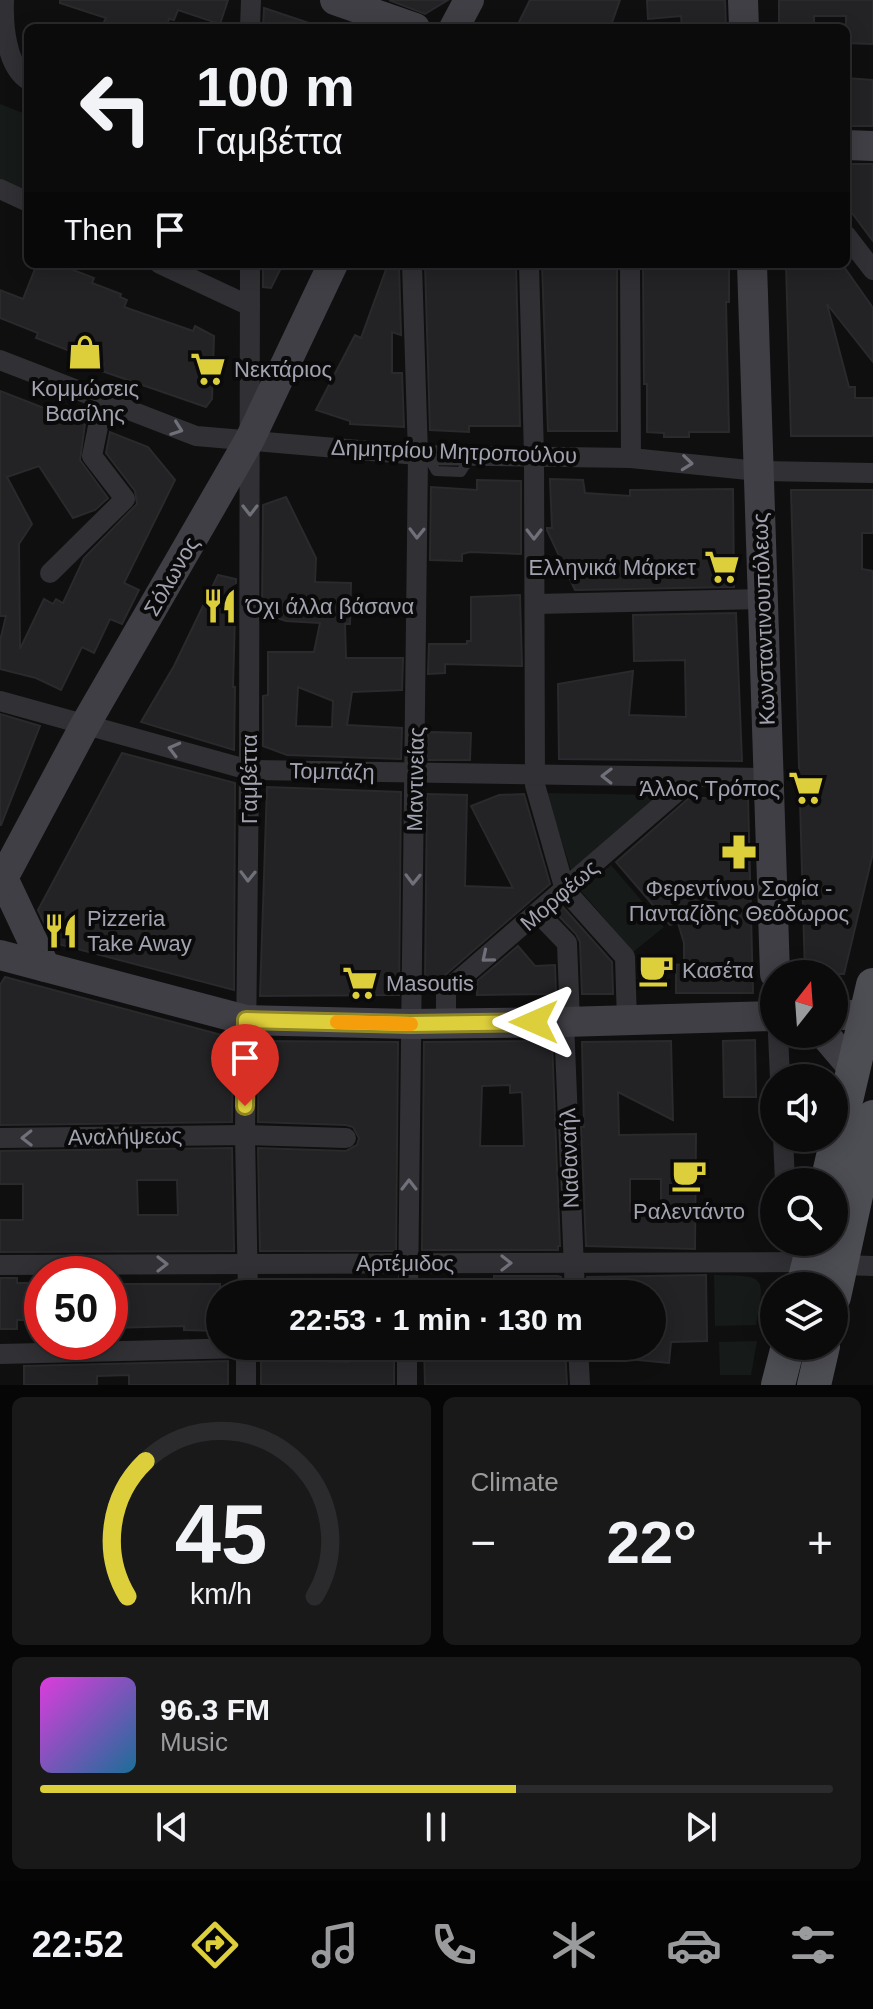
<!DOCTYPE html>
<meta charset="utf-8">
<style>
body{margin:0;font-family:Arial,sans-serif;background:#19191a;color:#f1f3f6;height:100vh;display:flex;flex-direction:column;font-size:30px;white-space:nowrap}
*{box-sizing:border-box;margin:0}
p{font-size:26px;color:#9a9b9d}
.icon{flex:none;width:44px;height:44px;fill:none;stroke:currentColor;stroke-width:2;stroke-linecap:round;stroke-linejoin:round}
.map{position:relative;height:1385px;overflow:hidden}
.drawer{display:flex;flex-direction:column;gap:12px;padding:12px;background:#060607;flex:1}
.drawer>*{flex:none}
.banner{position:absolute;left:24px;top:24px;width:826px;height:244px;border-radius:12px;box-shadow:0 4px 20px #0003,0 0 0 2px #2b2b2d;background:#0b0b0c;color:#f1f3f6;overflow:hidden}
.needle{width:52px;rotate:17deg}
.buttons{position:absolute;left:760px;top:960px;display:grid;gap:16px}
.buttons a{display:grid;place-items:center;width:88px;height:88px;border-radius:50%;background:#0b0b0c;box-shadow:0 4px 20px #0003,0 0 0 2px #2b2b2d;font-size:40px}
.speed{position:absolute;left:24px;top:1256px;display:flex;gap:16px;font-size:40px;font-weight:700;text-align:center}
.speed>*{display:grid;place-content:center;width:104px;height:104px;border-radius:50%;background:#0b0b0c;box-shadow:0 4px 20px #0003,0 0 0 2px #2b2b2d;line-height:1}
.speed .limit{border:12px solid #d22;background:#fff;color:#111}
.pin{position:absolute;display:grid;place-items:center;width:68px;height:68px;color:#fff;margin:-82px -34px;border-radius:50% 50% 50% 0;rotate:-45deg;box-shadow:0 0 8px #0007}
.pin .icon{rotate:45deg}
.me{position:absolute;width:88px;margin:-44px;rotate:270deg;stroke-linejoin:round;filter:drop-shadow(0 0 6px #0008)}
.turn{display:flex;align-items:center;gap:28px;height:168px;padding:0 40px;font-size:36px}
.turn .icon{width:104px;height:104px;stroke-width:2.5}
.turn b{display:block;font-size:56px;line-height:68px}
.then{display:flex;align-items:center;height:76px;padding:0 40px;background:#0003;gap:16px;font-size:30px}
.big{font-size:60px;font-weight:700;line-height:1.1}
.drawer .tile{flex:1;display:flex;flex-direction:column;justify-content:center;gap:12px;min-width:0;padding:0 28px;border-radius:12px;background:#19191a}
.drawer .dial{align-items:center;gap:0}
.dial svg{height:208px;overflow:visible;fill:none;stroke:#2b2b2d;stroke-width:7;stroke-linecap:round;text-anchor:middle}
.dial text{fill:#f1f3f6;stroke:none}
.song{display:flex;align-items:center;gap:24px}
.cover{width:96px;height:96px;border-radius:12px;background:linear-gradient(135deg,hsl(300 70% 55%),hsl(200 70% 35%))}
.played{height:8px;border-radius:4px;background:linear-gradient(90deg,#ddcf3b 60%,#2b2b2d 60%)}
.keys{display:flex;justify-content:space-around;direction:ltr}
.heat{display:flex;justify-content:space-between;align-items:center;font-size:44px;direction:ltr}
.drawer .tiles{flex:1;display:grid;gap:12px;grid-template-columns:1fr 1fr}
.tile:last-child{grid-column:span 2}
.trip{position:absolute;left:206px;top:1280px;width:460px;height:80px;border-radius:40px;background:#0b0b0c;box-shadow:0 4px 20px #0003,0 0 0 2px #2b2b2d;font-weight:700;line-height:80px;text-align:center}
.dock{display:flex;height:128px;justify-content:space-around;align-items:center;background:#040405;color:#9a9b9d}
.dock .icon{width:56px;height:56px}
.dock .on{color:#ddcf3b}
.dock b{font-size:36px;color:#f1f3f6}
.map>svg:first-child{display:block}
.green{fill:#161a18}
.building{fill:#232224;stroke:#2a292c;stroke-width:2;fill-rule:evenodd}
.lines{fill:none;stroke-linecap:round;stroke-linejoin:round}
.lane{stroke:#313135;stroke-width:10}
.street{stroke:#313135;stroke-width:20}
.secondary{stroke:#3f3f45;stroke-width:30}
.primary{stroke:#4d4d54;stroke-width:34}
.oneway{stroke:#6f7079}
.route-casing{stroke:#908726;stroke-width:20}
.route{stroke:#ddcf3b;stroke-width:14}
.slow{stroke:#f59e0b;stroke-width:14}
.labels{text-anchor:middle;stroke-width:8;stroke-linejoin:round;paint-order:stroke}
.poi-label{font-size:22px;fill:#a2a3b0;stroke:#0b0a0b;text-anchor:start}
.street-label{font-size:22px;fill:#a2a3b0;stroke:#0b0a0b}
</style>
<div class="map">
<svg width="873" height="1385" viewBox="0 0 873 1385">
<rect width="100%" height="100%" fill="#0f0f10"/>
<!-- green -->
<g class="green">
<path d="M0,104L28,115V198L0,186Z"/>
<path d="M546,793L658,795L571,870Z"/>
<path d="M611,865L664,927L633,952L581,891Z"/>
<path d="M714,1275C765,1276 766,1274 756,1325L715,1326Z"/>
<path d="M757,1341L751,1375H720L719,1342Z"/>
</g>
<!-- building -->
<g class="building">
<path d="M60,0H228L220,24L178,10L174,20L169,19L166,28H101L106,18L60,3Z"/>
<path d="M389,0H448L425,14Z"/>
<path d="M530,0H620L610,28H516Z"/>
<path d="M647,0H725L726,28H682L681,16L648,19Z"/>
<path d="M779,0H873V44L846,43V16H814V28H779Z"/>
<path d="M264,8L315,25V28H263Z"/>
<path d="M846,78L873,80V126H846Z"/>
<path d="M846,164H873V241L846,205Z"/>
<path d="M37,264H58L94,278L92,283L121,294L120,297L127,300L124,307L193,331L195,326L214,336L212,399L206,407L102,371L104,364L36,338L38,333L0,318V290L23,299Z"/>
<path d="M263,264H283L271,288L263,287Z"/>
<path d="M388,264H399L401,335L392,332V373H402L404,427L350,424V421L316,410L355,335L361,338Z"/>
<path d="M425,264H516L520,426H469V432L430,430Z"/>
<path d="M542,264H617V431H548Z"/>
<path d="M643,264H729V302H726L729,432H689V437H664V433L647,432V384H644Z"/>
<path d="M786,264H842L873,308V362L827,304L849,387H855V398H873V436H791Z"/>
<path d="M0,391L85,424L80,460L108,498L95,510L73,518L39,466L7,477L32,524L19,544L20,649L44,599L53,604L56,599L63,603L84,558L137,504L135,491L106,453L110,432L148,447L175,480L124,583L139,590L122,624L110,619L94,653L82,647L61,690L36,678L0,669V641L6,616H0Z"/>
<path d="M550,479L583,480L585,493L630,496V490L733,489L734,587L575,590L547,530V528H552Z"/>
<path d="M477,480L521,481V554L470,552L462,554V561L430,560L431,487L477,490Z"/>
<path d="M791,490H873V533H862V569L873,571V853L844,974H805Z"/>
<path d="M286,497L316,558L315,582L351,583L350,624H345L346,658H403L402,690L352,692L347,725L402,728L401,759L287,755L263,746V696L268,695V652H314L320,623L286,621L262,613L263,505ZM298,687L333,701L332,727L296,726Z"/>
<path d="M218,575L236,579L233,687H235L234,750L141,722L174,666Z"/>
<path d="M520,595L522,666L445,664V673L428,674L429,644H467V641H471V597Z"/>
<path d="M736,613L742,761L559,759L558,684L633,671L629,715L686,717L685,660L634,661L633,615Z"/>
<path d="M0,714L40,726L1,825H0Z"/>
<path d="M428,732L471,733L470,760H427Z"/>
<path d="M122,753L235,783L234,990L54,943L38,910Z"/>
<path d="M267,787L401,792L399,995L260,996Z"/>
<path d="M427,794L467,795L465,886L513,888L471,806L499,795L524,794L550,884L436,983H425Z"/>
<path d="M689,798H748L753,993H676V965L684,964V943L678,923L670,925L616,862Z"/>
<path d="M563,907L612,962L613,994H582L580,942L576,934L556,913Z"/>
<path d="M518,946L535,966L555,965L556,994L477,995V981Z"/>
<path d="M5,977L233,1038L232,1122L0,1125V985Z"/>
<path d="M755,1040L756,1097H724L723,1041Z"/>
<path d="M259,1041L398,1042L396,1251H260L258,1148L346,1151L357,1145L359,1138L353,1127L346,1125L258,1122Z"/>
<path d="M552,1041L560,1246H558V1250H422L424,1042ZM510,1085V1093L522,1092L524,1146H480L482,1086Z"/>
<path d="M671,1041L673,1120L618,1092L619,1135L696,1134L695,1249L586,1246L581,1127H584L582,1042ZM630,1179H661V1210L630,1211Z"/>
<path d="M232,1148L234,1251L0,1252V1220H23V1184H0V1151ZM137,1180H177L178,1215H138Z"/>
<path d="M706,1275L707,1341L671,1342L669,1363L607,1357V1346H652V1294H588L587,1277Z"/>
<path d="M494,1276H558L561,1277L562,1294H494Z"/>
<path d="M0,1278H17V1283H42V1320H17V1329H0Z"/>
<path d="M110,1284H220V1331L184,1330V1326L110,1328Z"/>
<path d="M348,1346H394V1385H261V1349L296,1350V1355H311V1361L348,1362Z"/>
<path d="M424,1346H565L567,1385H425Z"/>
<path d="M228,1361V1385H129V1375L97,1376V1385H24V1366Z"/>
</g>
<g class="lines">
<!-- lane -->
<path class="lane" d="M427,455L436,471L461,472L466,464"/>
<!-- street -->
<g class="street">
<path d="M4,0C3,24 6,66 28,80"/>
<path d="M250,28L251,0"/>
<path d="M0,189L28,202"/>
<path d="M846,235L873,270"/>
<path d="M160,264L250,306"/>
<path d="M529,264L534,456L535,785L565,890L625,957L627,1021"/>
<path d="M630,264L631,458"/>
<path d="M0,360L196,436L418,455L631,458L758,471L873,473"/>
<path d="M50,573L125,499L92,456L103,402"/>
<path d="M535,604L763,599"/>
<path d="M0,701L249,770L769,778"/>
<path d="M539,914L567,943L570,1022"/>
<path d="M564,1022L575,1294"/>
<path d="M446,1023V991L694,777"/>
<path d="M778,1034L780,1078"/>
<path d="M0,1138L245,1135L346,1138"/>
<path d="M783,1138L785,1182"/>
<path d="M0,1265L810,1262"/>
<path d="M841,1265L873,1266"/>
<path d="M248,1294L245,1135L249,770L250,264"/>
<path d="M408,1294L418,455L412,264"/>
<path d="M578,1346L580,1385"/>
<path d="M0,1354L246,1348"/>
<path d="M246,1385V1346"/>
<path d="M407,1385V1346"/>
</g>
<!-- secondary -->
<g class="secondary">
<path d="M335,0L415,28"/>
<path d="M743,0L744,28"/>
<path d="M454,28L469,0"/>
<path d="M846,145L873,146"/>
<path d="M752,264L775,974"/>
<path d="M3,878L45,967"/>
<path d="M0,884L85,725L250,439L333,264"/>
<path d="M0,955L246,1020L410,1024L564,1022L774,1016"/>
<path d="M834,1015H873"/>
<path d="M824,1034L853,1068"/>
</g>
<!-- primary -->
<g class="primary">
<path d="M827,1182L873,985"/>
<path d="M803,1286L814,1242"/>
<path d="M834,1297L873,1117"/>
<path d="M778,1385L788,1346"/>
<path d="M814,1385L823,1346"/>
</g>
</g>
<!-- one-way arrows -->
<defs><path id="oneway-chevron" d="M-2-3.5L2.5 0L-2 3.5" fill="none" stroke-width="1.6" stroke-linecap="round" stroke-linejoin="round" transform="scale(2)"/></defs>
<g class="oneway">
<use href="#oneway-chevron" transform="translate(177 429) rotate(20)"/>
<use href="#oneway-chevron" transform="translate(687 463) rotate(6)"/>
<use href="#oneway-chevron" transform="translate(250 510) rotate(90)"/>
<use href="#oneway-chevron" transform="translate(417 533) rotate(91)"/>
<use href="#oneway-chevron" transform="translate(534 534) rotate(90)"/>
<use href="#oneway-chevron" transform="translate(174 749) rotate(-165)"/>
<use href="#oneway-chevron" transform="translate(607 776) rotate(-179)"/>
<use href="#oneway-chevron" transform="translate(248 876) rotate(91)"/>
<use href="#oneway-chevron" transform="translate(413 879) rotate(91)"/>
<use href="#oneway-chevron" transform="translate(487 957) rotate(140)"/>
<use href="#oneway-chevron" transform="translate(27 1138) rotate(179)"/>
<use href="#oneway-chevron" transform="translate(409 1185) rotate(-90)"/>
<use href="#oneway-chevron" transform="translate(506 1263)"/>
<use href="#oneway-chevron" transform="translate(162 1264)"/>
</g>
<g class="lines">
<!-- route casing -->
<g class="route-casing">
<path id="route" d="M245,1106L246,1020L410,1024L534,1022"/>
</g>
<!-- route -->
<use href="#route" class="route"/>
<!-- slow -->
<path class="slow" d="M337,1022L411,1024"/>
</g>
<!-- icons -->
<defs>
<g id="shop-bare" transform="scale(2.76)"><path d="M-5-2.5h2.3a2.7 3.5 0 0 1 5.4 0H5L5.5 6h-11ZM-1.5-2.5h3a1.5 2.3 0 0 0-3 0Z" fill="#ddcf3b" stroke="#0b0a0b" stroke-width="2.5" paint-order="stroke"/></g>
<g id="supermarket-bare" transform="scale(2.76)"><path d="M-6-5.5h2.5l.6 2H6L4.5 2H-2.5L-4.4-4H-6ZM-1.5 3.2a1.3 1.3 0 1 0 .1 0ZM3 3.2a1.3 1.3 0 1 0 .1 0Z" fill="#ddcf3b" stroke="#0b0a0b" stroke-width="2.5" paint-order="stroke"/></g>
<g id="restaurant-bare" transform="scale(2.76)"><path d="M-5-6h1v4h1v-4h1v4h1v-4h1v5L-1.5 .5V6h-2V.5L-5-1ZM5-6V6H3V1.5H1.5Q1.5-4 5-6Z" fill="#ddcf3b" stroke="#0b0a0b" stroke-width="2.5" paint-order="stroke"/></g>
<g id="pharmacy-bare" transform="scale(2.76)"><path d="M-2-6h4v4h4v4h-4v4h-4v-4h-4v-4h4Z" fill="#ddcf3b" stroke="#0b0a0b" stroke-width="2.5" paint-order="stroke"/></g>
<g id="cafe-bare" transform="scale(2.76)"><path d="M-5.5-4.5H6V0H3Q3 3.5 0 3.5H-2.5Q-5.5 3.5-5.5 0ZM3-3.2v2h1.7v-2ZM-6 4.5H4V6H-6Z" fill="#ddcf3b" stroke="#0b0a0b" stroke-width="2.5" paint-order="stroke"/></g>
</defs>
<g fill-rule="evenodd">
<use href="#shop-bare" x="85" y="352"/>
<use href="#supermarket-bare" x="208" y="369"/>
<use href="#supermarket-bare" x="722" y="567"/>
<use href="#restaurant-bare" x="220" y="606"/>
<use href="#supermarket-bare" x="806" y="788"/>
<use href="#pharmacy-bare" x="739" y="852"/>
<use href="#restaurant-bare" x="61" y="931"/>
<use href="#cafe-bare" x="656" y="970"/>
<use href="#supermarket-bare" x="360" y="983"/>
<use href="#cafe-bare" x="689" y="1175"/>
</g>
<g class="labels">
<!-- poi labels -->
<g class="poi-label">
<text x="234" y="377">Νεκτάριος</text>
<text x="85" y="396" text-anchor="middle">Κομμώσεις<tspan x="85" dy="25">Βασίλης</tspan></text>
<text x="696" y="575" text-anchor="end">Ελληνικά Μάρκετ</text>
<text x="246" y="614">Όχι άλλα βάσανα</text>
<text x="780" y="796" text-anchor="end">Άλλος Τρόπος</text>
<text x="739" y="896" text-anchor="middle">Φερεντίνου Σοφία -<tspan x="739" dy="25">Πανταζίδης Θεόδωρος</tspan></text>
<text x="87" y="926">Pizzeria<tspan x="87" dy="25">Take Away</tspan></text>
<text x="682" y="978">Κασέτα</text>
<text x="386" y="991">Masoutis</text>
<text x="689" y="1219" text-anchor="middle">Ραλεντάντο</text>
</g>
<!-- street labels -->
<g class="street-label">
<text transform="translate(454 451) rotate(2)" y="8">Δημητρίου Μητροπούλου</text>
<text transform="translate(171 576) rotate(-60)" y="8">Σόλωνος</text>
<text transform="translate(763 619) rotate(-92)" y="8">Κωνσταντινουπόλεως</text>
<text transform="translate(332 771) rotate(1)" y="8">Τομπάζη</text>
<text transform="translate(249 779) rotate(-90)" y="8">Γαμβέττα</text>
<text transform="translate(415 779) rotate(-89)" y="8">Μαντινείας</text>
<text transform="translate(559 895) rotate(-41)" y="8">Μορφέως</text>
<text transform="translate(125 1136) rotate(-1)" y="8">Αναλήψεως</text>
<text transform="translate(569 1158) rotate(-92)" y="8">Ναθαναήλ</text>
<text x="405" y="1271">Αρτέμιδος</text>
</g>
</g>
</svg>
<div class="buttons">
<a><svg class="needle" viewBox="-14 -14 28 28"><path d="M0-13l5 13h-10z" fill="#e53935"/><path d="M0 13l5-13h-10z" fill="#9a9b9d"/></svg></a>
<a><svg class="icon" aria-label="sound" viewBox="0 0 24 24"><path d="M4 9h4l5-4v14l-5-4H4zM17 9q2 3 0 6"/></svg></a>
<a><svg class="icon" aria-label="search" viewBox="0 0 24 24"><circle cx="10" cy="10" r="6"/><path d="M15 15l6 6"/></svg></a>
<a><svg class="icon" aria-label="layers" viewBox="0 0 24 24"><path d="M12 4l9 5-9 5-9-5zM3 14l9 5 9-5"/></svg></a>
</div>
<div class="speed"><div class="limit">50</div></div>
<div class="pin" style="left:245px;top:1106px;background:#d93025"><svg class="icon" aria-label="arrive" viewBox="0 0 24 24"><path d="M6 21V4h12l-3 4 3 4H6"/></svg></div>
<svg class="me" style="left:534px;top:1022px" viewBox="-20 -20 40 40"><path d="M0-17L14 15 0 8-14 15z" fill="#ddcf3b" stroke="#fff" stroke-width="4"/></svg>
<div class="trip">22:53 · 1 min · 130 m</div>
<div class="banner">
<div class="turn"><svg class="icon" aria-label="left" viewBox="0 0 24 24"><path d="M17 20v-9H6M10 6l-5 5 5 5"/></svg><div><b>100 m</b>Γαμβέττα</div></div>
<div class="then">Then<svg class="icon" aria-label="arrive" viewBox="0 0 24 24"><path d="M6 21V4h12l-3 4 3 4H6"/></svg></div>
</div>
</div>
<section class="drawer">
<div class="tiles">
<div class="tile dial"><svg viewBox="0 0 100 80">
<path d="M14 69A42 42 0 1 1 86 69"/>
<path d="M14 69A42 42 0 0 1 21 17" stroke="#ddcf3b"/>
<text x="50" y="56" font-size="32" font-weight="700">45</text>
<text x="50" y="72" font-size="11">km/h</text>
</svg></div>
<div class="tile"><p>Climate</p>
<div class="heat"><a>−</a><b class="big">22°</b><a>+</a></div>
</div>
<div class="tile">
<div class="song"><i class="cover"></i><div><b>96.3 FM</b><p>Music</p></div></div>
<div class="played"></div>
<div class="keys"><svg class="icon" aria-label="previous" viewBox="0 0 24 24"><path d="M18 5L8 12l10 7zM5 5v14"/></svg><svg class="icon" aria-label="pause" viewBox="0 0 24 24"><path d="M8 5v14M16 5v14"/></svg><svg class="icon" aria-label="next" viewBox="0 0 24 24"><path d="M6 5l10 7-10 7zM19 5v14"/></svg></div>
</div>
</div>
</section>
<nav class="dock">
<b>22:52</b>
<svg class="icon on" aria-label="directions" viewBox="0 0 24 24"><path d="M12 3l9 9-9 9-9-9zM9 14v-3h6M13 9l2 2-2 2"/></svg>
<svg class="icon" aria-label="music" viewBox="0 0 24 24"><path d="M9 18V5l10-2v13"/><circle cx="6" cy="18" r="3"/><circle cx="16" cy="16" r="3"/></svg>
<svg class="icon" aria-label="phone" viewBox="0 0 24 24"><path d="M5 4h4l2 5-3 2q2 4 5 5l2-3 5 2v4C11 20 4 13 5 4z"/></svg>
<svg class="icon" aria-label="climate" viewBox="0 0 24 24"><path d="M12 3v18M4 7l16 10M4 17L20 7"/></svg>
<svg class="icon" aria-label="car" viewBox="0 0 24 24"><path d="M5 17H2v-5l4-1 3-4h7l3 4 3 1v5h-3M9 17h6M6 11h13"/><circle cx="7" cy="17" r="2"/><circle cx="17" cy="17" r="2"/></svg>
<svg class="icon" aria-label="filters" viewBox="0 0 24 24"><path d="M4 7h16M4 17h16"/><circle cx="9" cy="7" r="2"/><circle cx="15" cy="17" r="2"/></svg>
</nav>
